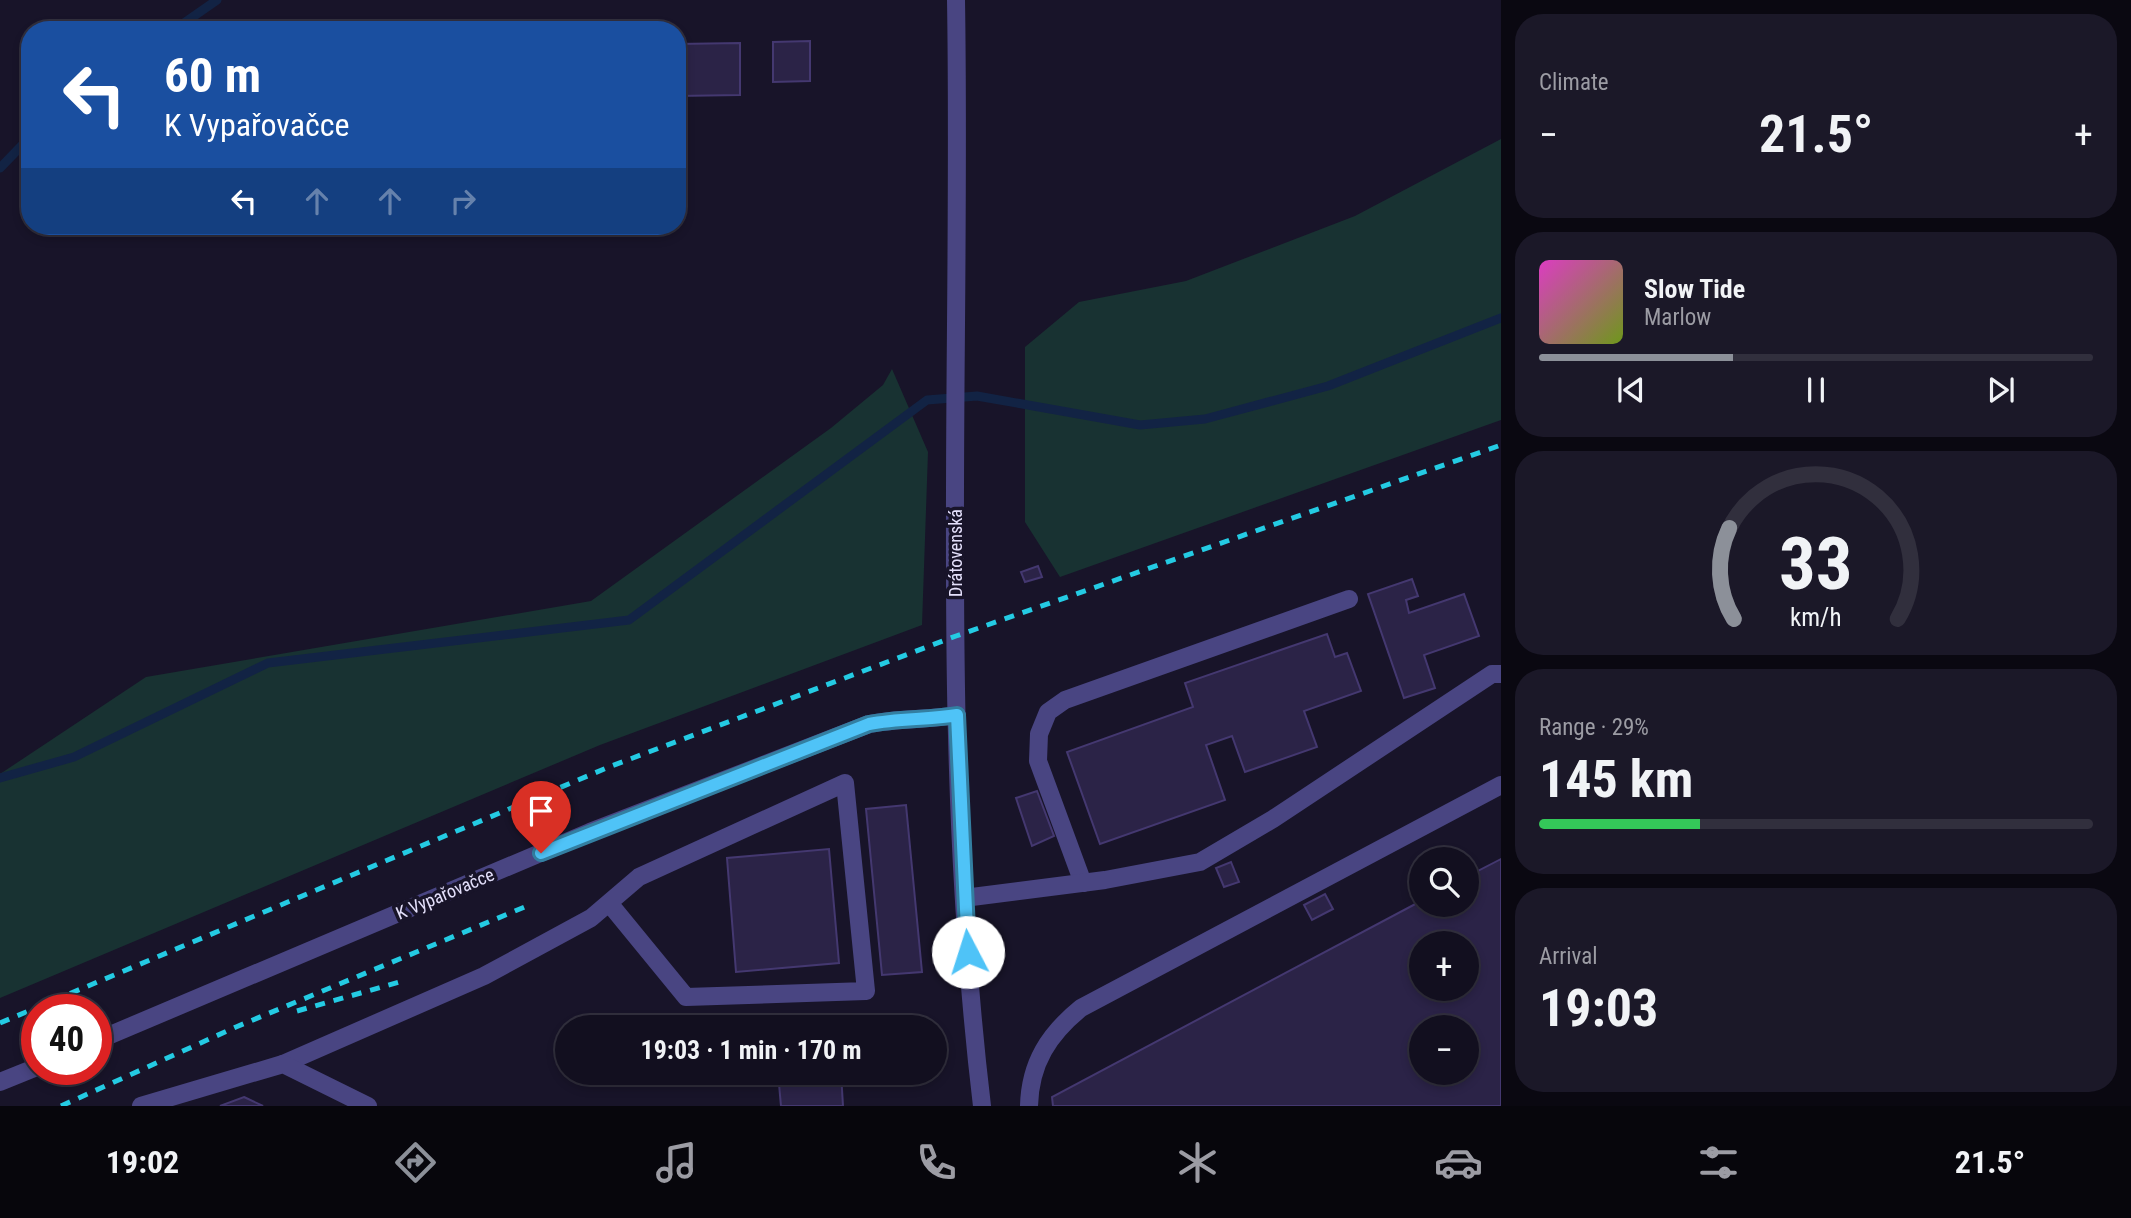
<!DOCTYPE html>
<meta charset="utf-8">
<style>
body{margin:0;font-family:"Roboto Condensed",sans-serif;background:#1b1828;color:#f1f3f6;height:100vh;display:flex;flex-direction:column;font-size:26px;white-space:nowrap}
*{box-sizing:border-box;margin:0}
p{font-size:23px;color:#9c9ca4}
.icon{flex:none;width:38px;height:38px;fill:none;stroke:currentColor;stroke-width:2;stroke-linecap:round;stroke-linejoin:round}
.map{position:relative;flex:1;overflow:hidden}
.details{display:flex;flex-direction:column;gap:14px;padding:14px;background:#0a0811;width:630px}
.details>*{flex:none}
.top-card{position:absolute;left:21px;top:21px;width:665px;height:214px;border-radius:28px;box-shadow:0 4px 10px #0003,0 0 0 2px #312f3d;background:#1a4fa0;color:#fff;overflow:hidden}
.controls{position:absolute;left:1409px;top:847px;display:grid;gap:14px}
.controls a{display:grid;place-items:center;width:70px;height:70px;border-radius:50%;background:#120f1f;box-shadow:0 4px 10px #0003,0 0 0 2px #312f3d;font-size:35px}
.speed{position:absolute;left:21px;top:994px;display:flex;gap:14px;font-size:35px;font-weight:700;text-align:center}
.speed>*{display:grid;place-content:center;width:91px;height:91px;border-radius:50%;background:#120f1f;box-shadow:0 4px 10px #0003,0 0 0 2px #312f3d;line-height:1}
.speed .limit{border:10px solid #d22;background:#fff;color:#111}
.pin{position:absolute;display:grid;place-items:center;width:60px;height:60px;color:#fff;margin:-72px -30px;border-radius:50% 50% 50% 0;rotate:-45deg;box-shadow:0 0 7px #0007}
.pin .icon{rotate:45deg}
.me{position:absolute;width:77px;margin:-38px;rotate:355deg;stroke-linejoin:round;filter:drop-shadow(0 0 5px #0008)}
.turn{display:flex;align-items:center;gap:24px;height:147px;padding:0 28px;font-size:32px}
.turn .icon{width:91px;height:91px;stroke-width:2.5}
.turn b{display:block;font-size:49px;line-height:60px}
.lanes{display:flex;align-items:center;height:66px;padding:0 28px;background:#0003;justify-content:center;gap:35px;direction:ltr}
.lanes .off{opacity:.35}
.big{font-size:52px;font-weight:700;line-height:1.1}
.details .widget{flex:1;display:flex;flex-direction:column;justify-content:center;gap:10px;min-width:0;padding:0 24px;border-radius:28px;background:#1b1828}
.details .dial{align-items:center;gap:0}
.dial svg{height:182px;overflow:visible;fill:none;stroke:#312f3d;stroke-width:7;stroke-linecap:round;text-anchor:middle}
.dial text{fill:#f1f3f6;stroke:none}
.song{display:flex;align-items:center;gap:21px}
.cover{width:84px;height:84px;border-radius:10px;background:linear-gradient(135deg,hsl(310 70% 55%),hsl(80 70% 35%))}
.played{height:7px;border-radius:4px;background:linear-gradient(90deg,#8c9099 35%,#312f3d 35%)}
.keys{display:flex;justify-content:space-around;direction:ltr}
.heat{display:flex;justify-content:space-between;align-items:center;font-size:38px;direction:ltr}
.charge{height:10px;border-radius:5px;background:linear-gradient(90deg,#34c759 29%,#312f3d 0)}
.trip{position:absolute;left:555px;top:1015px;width:392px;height:70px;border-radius:35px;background:#120f1f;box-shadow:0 4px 10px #0003,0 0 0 2px #312f3d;font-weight:700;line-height:70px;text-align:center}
.menu{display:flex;height:112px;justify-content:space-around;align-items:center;background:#07060c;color:#9c9ca4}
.menu .icon{width:49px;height:49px}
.menu .selected{color:#8c9099}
.menu b{font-size:32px;color:#f1f3f6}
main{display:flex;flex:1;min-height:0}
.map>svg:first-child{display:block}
.green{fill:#183232}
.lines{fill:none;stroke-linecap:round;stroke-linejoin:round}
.stream{stroke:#122344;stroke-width:9}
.building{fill:#2b2347;stroke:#443870;stroke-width:2;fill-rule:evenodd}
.minor{stroke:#494582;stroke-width:18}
.rail{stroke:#24cbe3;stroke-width:5;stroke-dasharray:10 9;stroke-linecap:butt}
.route-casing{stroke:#337fa1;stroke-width:18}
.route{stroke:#4fc3f7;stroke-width:12}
.labels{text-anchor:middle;stroke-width:7;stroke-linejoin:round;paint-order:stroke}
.street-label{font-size:18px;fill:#e4e0fb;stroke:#181429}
</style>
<main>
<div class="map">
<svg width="1501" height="1106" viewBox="0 0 1501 1106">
<rect width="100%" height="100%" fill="#181429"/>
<!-- green -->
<g class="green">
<path d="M1501,139V420L1060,577L1025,522V347L1079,302L1186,281L1355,216Z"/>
<path d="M892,369L928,452L922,625L600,745L0,998V774L146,677L591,601L831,428L883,385Z"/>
</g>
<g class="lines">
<!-- stream -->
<g class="stream">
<path d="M174,30L217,0"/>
<path d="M0,168L30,137"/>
<path d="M0,778L74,757L268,663L629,620L927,400L977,396L1140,425L1205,419L1328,386L1501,318"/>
</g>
</g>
<!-- building -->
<g class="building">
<path d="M810,41V81L773,82V42Z"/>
<path d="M740,43V95L677,96V44Z"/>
<path d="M1038,566L1042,577L1025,582L1021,572Z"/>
<path d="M1412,579L1418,596L1406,600L1409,613L1464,594L1479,636L1424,655L1435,688L1404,698L1368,594Z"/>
<path d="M1327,634L1335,657L1347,653L1361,691L1304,711L1317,747L1245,772L1232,736L1206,745L1225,800L1100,844L1067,752L1193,707L1185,683Z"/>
<path d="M1037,791L1054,836L1032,846L1016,798Z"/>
<path d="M906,805L922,972L882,975L866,809Z"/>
<path d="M829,849L839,963L736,972L727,858Z"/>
<path d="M1501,859V1106H1053L1052,1097L1421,901V905H1466V877ZM1421,943H1466V989H1421ZM1421,1027H1466V1073H1421Z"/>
<path d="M1231,862L1239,882L1224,887L1216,868Z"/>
<path d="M1325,894L1333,909L1312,920L1304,905Z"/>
<path d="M778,1073H841L843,1106H781Z"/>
<path d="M244,1097L263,1106H220Z"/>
</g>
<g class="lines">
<!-- minor -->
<g class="minor">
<path d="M956,0C962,368 938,739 982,1106"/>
<path d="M1083,883L1038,761L1039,734L1048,712L1065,700L1349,599"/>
<path d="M964,898L1105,880L1200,862L1273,819L1492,674H1501"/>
<path d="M96,1041L590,832L869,724C899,718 928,720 957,715"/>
<path d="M283,1064L484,976L591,918L639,877L845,783L866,991L686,997L609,903"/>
<path d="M0,1082L37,1067"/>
<path d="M141,1106L283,1064L368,1106"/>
<path d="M1029,1106C1030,1063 1049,1034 1081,1008L1501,785"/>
</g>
<!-- rail -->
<g class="rail">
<path d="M297,1011L403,981"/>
<path d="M0,1023L609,767L956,636L1501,445"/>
<path d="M61,1106L236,1027L527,906"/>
</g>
</g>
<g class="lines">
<!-- route casing -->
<g class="route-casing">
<path id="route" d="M541,853L869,724C899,718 928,720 957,715L968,952"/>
</g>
<!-- route -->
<use href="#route" class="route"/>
</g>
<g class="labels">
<!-- street labels -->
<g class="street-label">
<text transform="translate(956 553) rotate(-90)" y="6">Drátovenská</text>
<text transform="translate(445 894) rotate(-23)" y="6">K Vypařovačce</text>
</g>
</g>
</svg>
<div class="controls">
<a><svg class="icon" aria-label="search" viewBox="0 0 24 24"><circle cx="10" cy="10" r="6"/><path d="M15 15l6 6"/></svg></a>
<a>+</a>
<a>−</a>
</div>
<div class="speed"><div class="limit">40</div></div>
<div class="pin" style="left:541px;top:853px;background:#d93025"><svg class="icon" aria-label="arrive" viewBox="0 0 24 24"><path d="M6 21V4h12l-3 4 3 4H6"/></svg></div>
<svg class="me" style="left:968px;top:952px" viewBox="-20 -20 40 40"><circle r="19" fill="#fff"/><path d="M0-13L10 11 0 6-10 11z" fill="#4fc3f7"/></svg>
<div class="trip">19:03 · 1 min · 170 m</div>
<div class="top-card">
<div class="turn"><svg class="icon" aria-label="left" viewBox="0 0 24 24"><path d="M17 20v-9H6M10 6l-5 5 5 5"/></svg><div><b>60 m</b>K Vypařovačce</div></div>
<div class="lanes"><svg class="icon" aria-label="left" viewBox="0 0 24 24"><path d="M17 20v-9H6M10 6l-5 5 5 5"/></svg><svg class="icon off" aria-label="ahead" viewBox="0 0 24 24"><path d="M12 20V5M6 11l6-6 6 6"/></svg><svg class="icon off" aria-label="ahead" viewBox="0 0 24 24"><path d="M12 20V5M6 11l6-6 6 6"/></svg><svg class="icon off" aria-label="right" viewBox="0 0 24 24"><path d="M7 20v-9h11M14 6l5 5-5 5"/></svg></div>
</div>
</div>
<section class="details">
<div class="widget"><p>Climate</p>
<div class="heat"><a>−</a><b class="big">21.5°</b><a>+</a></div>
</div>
<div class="widget">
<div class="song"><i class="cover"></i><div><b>Slow Tide</b><p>Marlow</p></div></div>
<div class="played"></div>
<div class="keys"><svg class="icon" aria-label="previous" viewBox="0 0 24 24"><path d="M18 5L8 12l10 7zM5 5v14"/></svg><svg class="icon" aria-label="pause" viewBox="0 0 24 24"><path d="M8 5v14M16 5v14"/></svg><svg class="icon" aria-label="next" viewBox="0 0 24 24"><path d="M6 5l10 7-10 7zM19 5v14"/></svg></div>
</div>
<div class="widget dial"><svg viewBox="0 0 100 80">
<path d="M14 69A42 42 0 1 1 86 69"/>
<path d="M14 69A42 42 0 0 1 12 29" stroke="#8c9099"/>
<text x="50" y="56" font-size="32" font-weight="700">33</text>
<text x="50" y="72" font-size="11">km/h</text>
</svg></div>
<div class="widget"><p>Range · 29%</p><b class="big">145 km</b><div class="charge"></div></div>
<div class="widget"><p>Arrival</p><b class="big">19:03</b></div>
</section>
</main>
<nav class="menu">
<b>19:02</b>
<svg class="icon selected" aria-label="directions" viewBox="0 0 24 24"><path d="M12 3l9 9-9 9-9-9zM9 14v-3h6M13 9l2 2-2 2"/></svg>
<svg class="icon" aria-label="music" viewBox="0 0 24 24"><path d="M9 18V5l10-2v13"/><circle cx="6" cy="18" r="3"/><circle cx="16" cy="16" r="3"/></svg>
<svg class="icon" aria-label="phone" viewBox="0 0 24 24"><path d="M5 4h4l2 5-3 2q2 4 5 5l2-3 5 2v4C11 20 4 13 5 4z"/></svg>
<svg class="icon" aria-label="climate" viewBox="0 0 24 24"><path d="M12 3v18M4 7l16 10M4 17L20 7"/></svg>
<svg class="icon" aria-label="car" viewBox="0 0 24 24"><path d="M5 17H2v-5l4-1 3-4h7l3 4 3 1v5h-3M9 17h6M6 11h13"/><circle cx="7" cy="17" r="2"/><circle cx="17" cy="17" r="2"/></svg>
<svg class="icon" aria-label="filters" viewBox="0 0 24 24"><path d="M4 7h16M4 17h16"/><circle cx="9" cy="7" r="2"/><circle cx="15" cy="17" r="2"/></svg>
<b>21.5°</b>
</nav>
